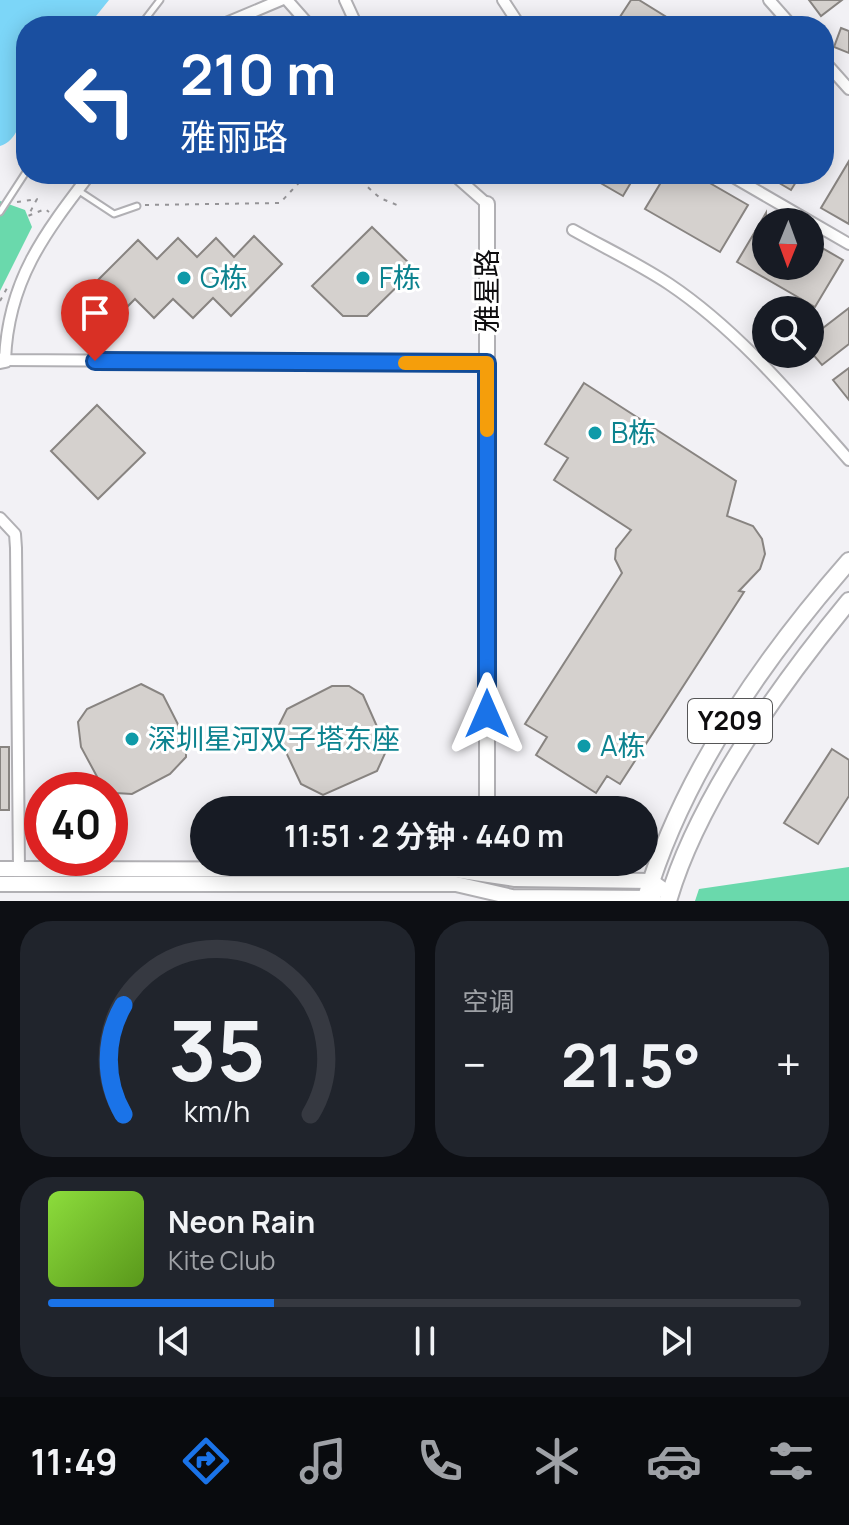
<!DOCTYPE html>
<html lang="zh">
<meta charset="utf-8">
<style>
body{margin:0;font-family:Manrope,"Noto Sans SC",sans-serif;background:#20242c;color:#f1f3f6;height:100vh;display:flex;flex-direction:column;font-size:30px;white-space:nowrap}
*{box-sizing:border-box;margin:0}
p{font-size:26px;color:#9ea1a6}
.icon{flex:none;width:44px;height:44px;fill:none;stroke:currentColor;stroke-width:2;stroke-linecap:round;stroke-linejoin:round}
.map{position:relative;height:901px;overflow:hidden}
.side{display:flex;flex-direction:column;gap:20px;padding:20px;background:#0d0f14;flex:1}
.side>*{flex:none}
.banner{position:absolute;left:16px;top:16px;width:818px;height:168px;border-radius:32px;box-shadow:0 4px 20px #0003;background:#1a4fa0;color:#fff;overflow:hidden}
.needle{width:52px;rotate:181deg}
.tools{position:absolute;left:752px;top:208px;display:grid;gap:16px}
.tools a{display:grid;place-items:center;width:72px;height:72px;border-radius:50%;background:#171b24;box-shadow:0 4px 20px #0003;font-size:40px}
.speed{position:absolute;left:24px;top:772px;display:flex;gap:16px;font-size:40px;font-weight:700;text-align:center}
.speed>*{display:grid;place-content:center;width:104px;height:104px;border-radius:50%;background:#171b24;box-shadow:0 4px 20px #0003;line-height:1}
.speed .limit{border:12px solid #d22;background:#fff;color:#111}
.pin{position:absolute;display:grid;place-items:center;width:68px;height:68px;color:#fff;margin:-82px -34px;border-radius:50% 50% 50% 0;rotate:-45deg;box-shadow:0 0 8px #0007}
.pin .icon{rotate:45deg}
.me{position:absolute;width:88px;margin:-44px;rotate:0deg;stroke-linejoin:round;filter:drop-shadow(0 0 6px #0008)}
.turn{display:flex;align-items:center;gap:28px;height:168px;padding:0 32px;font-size:36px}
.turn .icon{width:104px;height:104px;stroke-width:2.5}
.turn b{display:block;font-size:56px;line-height:68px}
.big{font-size:60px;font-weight:700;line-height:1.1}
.side .widget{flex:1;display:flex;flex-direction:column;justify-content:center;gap:12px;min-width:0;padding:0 28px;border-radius:32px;background:#20242c}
.side .dial{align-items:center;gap:0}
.dial svg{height:208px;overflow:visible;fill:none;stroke:#363941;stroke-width:7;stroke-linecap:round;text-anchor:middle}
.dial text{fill:#f1f3f6;stroke:none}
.song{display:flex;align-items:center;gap:24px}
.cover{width:96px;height:96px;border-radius:12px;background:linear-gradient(135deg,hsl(90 70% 55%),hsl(90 70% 35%))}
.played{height:8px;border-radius:4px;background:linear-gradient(90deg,#1a73e8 30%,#363941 30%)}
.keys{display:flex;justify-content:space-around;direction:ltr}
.heat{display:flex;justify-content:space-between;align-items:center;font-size:44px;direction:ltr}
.side .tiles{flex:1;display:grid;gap:20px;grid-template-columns:1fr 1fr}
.widget:last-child{grid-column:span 2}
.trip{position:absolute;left:190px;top:796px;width:468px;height:80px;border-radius:40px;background:#171b24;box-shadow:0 4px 20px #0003;font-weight:700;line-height:80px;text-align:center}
.dock{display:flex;height:128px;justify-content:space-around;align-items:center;background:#090b0e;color:#9ea1a6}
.dock .icon{width:56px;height:56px}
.dock .selected{color:#1a73e8}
.dock b{font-size:36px;color:#f1f3f6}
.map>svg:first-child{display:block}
.forest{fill:#6ad9ac}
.water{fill:#7cd6f8}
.building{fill:#d5d1ce;stroke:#888481;stroke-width:2}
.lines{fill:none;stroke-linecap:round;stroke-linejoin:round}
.lane-casing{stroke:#b1b0b4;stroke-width:9}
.street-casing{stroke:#b1b0b4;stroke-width:14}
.secondary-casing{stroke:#b1b0b4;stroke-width:18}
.primary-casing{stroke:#b1b0b4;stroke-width:20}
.path{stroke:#979699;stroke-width:2;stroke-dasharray:4 6;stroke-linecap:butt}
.lane{stroke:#fff;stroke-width:5}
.street{stroke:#fff;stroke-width:10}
.secondary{stroke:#fff;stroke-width:14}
.primary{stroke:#fff;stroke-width:16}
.route-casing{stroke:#114b97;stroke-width:20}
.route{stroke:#1a73e8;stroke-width:14}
.slow{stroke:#f59e0b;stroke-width:14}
.culture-dot{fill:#0f9aa8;stroke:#fff;stroke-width:3}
.labels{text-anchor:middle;stroke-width:6;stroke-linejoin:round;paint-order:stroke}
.shield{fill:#fff;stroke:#565657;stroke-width:2}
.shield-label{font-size:26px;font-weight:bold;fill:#0e0d0f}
.culture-label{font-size:28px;fill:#0d838f;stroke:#fff;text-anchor:start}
.street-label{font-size:28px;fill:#0e0d0f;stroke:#fff}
</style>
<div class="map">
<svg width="849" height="901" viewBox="0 0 849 901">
<rect width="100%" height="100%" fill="#f2f1f5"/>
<!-- forest -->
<g class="forest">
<path d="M0,201L25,210L32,227L0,291Z"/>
<path d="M849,867V901H695L699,889Z"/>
</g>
<!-- water -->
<path class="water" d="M0,0H109L88,26H26C26,56 34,137 0,146Z"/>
<!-- building -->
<g class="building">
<path d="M631,0H639L681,26H614Z"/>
<path d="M809,0H842L821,16Z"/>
<path d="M841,28L849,31V53L834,47Z"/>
<path d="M849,161V224L821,208Z"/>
<path d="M585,174H636L623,196Z"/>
<path d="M666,174H694L748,205L720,252L645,209Z"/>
<path d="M764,174H801L791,190Z"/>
<path d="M766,213V266H810V241L843,260L815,307L737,262Z"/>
<path d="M372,227L415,269L367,316H343L312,286Z"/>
<path d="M254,236L282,264L231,316L213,298L193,318L173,299L154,318L135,299L115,319L86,292L138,240L157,259L178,238L197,257L216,238L234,257Z"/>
<path d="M849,308V344L822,365L810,351V338Z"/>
<path d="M849,368V400L833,380Z"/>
<path d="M584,383L736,481L727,516L753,526L762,539L765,554L760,569L739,591L744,592L620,784L607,776L596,793L536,755L547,737L525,724L622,573L615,559L616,549L631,530L554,480L568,458L545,444Z"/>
<path d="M97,405L145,453L98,499L51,451Z"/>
<path d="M141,684L163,695L186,740V757L170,774L132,794L115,793L101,784L81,747L78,722L87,709Z"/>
<path d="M332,686H349L363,695L387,749L377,771L323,795L301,784L276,731L287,709Z"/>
<rect x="0" y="747" width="9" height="63"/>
<path d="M832,749L849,760V796L818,844L784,823Z"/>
</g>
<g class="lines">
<!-- lane casing -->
<g class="lane-casing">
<g id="lane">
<path d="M140,26L160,0"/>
<path d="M79,191L114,214L137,206"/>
<path d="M0,212L26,172"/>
</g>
</g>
<!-- street casing -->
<g class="street-casing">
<g id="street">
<path d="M287,0L310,26"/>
<path d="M345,0L357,26"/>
<path d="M503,0L520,26"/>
<path d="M769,0L792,26"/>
<path d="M219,26L281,0"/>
<path d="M824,61L849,89"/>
<path d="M90,174C44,234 8,281 5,360L487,363"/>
<path d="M453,174L487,204"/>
<path d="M728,174L849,244"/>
<path d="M573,230C605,248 639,264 669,284C739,331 794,398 849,460"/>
<path d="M0,518L15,534L16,548L19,869"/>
</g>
</g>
<!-- secondary casing -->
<g class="secondary-casing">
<g id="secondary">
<path d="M0,361L5,360"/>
<path d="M487,810V204"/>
<path d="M0,869L455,870L515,879L651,881L669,894"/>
<path d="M0,884H456L512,897L654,898"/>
</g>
</g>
<!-- primary casing -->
<g class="primary-casing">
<g id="primary">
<path d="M645,901C682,775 763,659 849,561"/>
<path d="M668,901C697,800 782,682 849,601"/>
</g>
</g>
<!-- path -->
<g class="path">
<path d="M353,174L380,198L397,205"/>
<path d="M17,202L37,199L28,216L45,209L49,212"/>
<path d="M145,205L280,203L307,174"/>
<path d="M0,301L7,288"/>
</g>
<!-- lane -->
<use href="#lane" class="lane"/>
<!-- street -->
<use href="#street" class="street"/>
<!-- secondary -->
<use href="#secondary" class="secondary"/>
<!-- primary -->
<use href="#primary" class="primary"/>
</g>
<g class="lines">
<!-- route casing -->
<g class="route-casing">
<path id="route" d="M95,361L487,363V714"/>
</g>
<!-- route -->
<use href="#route" class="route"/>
<!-- slow -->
<path class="slow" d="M405,363H487V430"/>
</g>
<!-- markers -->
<g class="culture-dot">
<circle cx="184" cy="278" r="8"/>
<circle cx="363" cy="278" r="8"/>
<circle cx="595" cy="433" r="8"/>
<circle cx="132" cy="739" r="8"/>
<circle cx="584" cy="746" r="8"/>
</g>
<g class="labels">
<!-- shield labels -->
<rect class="shield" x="688" y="699" width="84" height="44" rx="6"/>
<g class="shield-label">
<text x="730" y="730">Y209</text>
</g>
<!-- culture labels -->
<g class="culture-label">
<text x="200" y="288">G栋</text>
<text x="379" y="288">F栋</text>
<text x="611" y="443">B栋</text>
<text x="148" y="749">深圳星河双子塔东座</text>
<text x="600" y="756">A栋</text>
</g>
<!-- street labels -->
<g class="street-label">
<text transform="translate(487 291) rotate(-90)" y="10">雅星路</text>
</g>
</g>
</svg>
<div class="tools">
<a><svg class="needle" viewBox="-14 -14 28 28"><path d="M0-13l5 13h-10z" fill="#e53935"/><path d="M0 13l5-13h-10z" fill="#9ea1a6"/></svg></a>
<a><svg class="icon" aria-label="search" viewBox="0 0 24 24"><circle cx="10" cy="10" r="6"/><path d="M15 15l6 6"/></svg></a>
</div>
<div class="speed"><div class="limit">40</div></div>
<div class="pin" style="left:95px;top:361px;background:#d93025"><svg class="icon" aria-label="arrive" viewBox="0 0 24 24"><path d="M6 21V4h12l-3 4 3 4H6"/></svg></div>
<svg class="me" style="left:487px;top:714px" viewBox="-20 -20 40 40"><path d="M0-17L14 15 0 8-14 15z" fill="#1a73e8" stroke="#fff" stroke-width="4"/></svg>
<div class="trip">11:51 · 2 分钟 · 440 m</div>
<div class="banner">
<div class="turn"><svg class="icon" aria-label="left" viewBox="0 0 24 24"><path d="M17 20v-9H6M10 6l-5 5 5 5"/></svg><div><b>210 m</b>雅丽路</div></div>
</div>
</div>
<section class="side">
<div class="tiles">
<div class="widget dial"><svg viewBox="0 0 100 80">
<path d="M14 69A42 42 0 1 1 86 69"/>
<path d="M14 69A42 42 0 0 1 14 27" stroke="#1a73e8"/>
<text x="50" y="56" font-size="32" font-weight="700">35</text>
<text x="50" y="72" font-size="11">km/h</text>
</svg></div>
<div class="widget"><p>空调</p>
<div class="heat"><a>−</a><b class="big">21.5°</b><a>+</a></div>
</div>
<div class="widget">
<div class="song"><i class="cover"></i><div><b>Neon Rain</b><p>Kite Club</p></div></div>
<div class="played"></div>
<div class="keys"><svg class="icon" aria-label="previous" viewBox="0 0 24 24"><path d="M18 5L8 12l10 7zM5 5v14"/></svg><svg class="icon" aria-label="pause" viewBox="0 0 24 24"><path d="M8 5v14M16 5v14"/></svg><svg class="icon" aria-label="next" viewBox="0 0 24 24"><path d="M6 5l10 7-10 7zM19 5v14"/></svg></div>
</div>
</div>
</section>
<nav class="dock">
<b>11:49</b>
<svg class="icon selected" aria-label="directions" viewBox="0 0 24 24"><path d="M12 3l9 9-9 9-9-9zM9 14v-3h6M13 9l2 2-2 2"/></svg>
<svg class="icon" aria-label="music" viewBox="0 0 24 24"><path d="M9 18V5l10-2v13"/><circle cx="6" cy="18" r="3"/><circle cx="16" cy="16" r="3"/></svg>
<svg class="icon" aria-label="phone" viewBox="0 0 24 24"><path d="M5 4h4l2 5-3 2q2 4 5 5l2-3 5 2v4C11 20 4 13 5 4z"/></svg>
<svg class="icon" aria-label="climate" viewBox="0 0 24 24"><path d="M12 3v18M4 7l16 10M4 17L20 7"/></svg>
<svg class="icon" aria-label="car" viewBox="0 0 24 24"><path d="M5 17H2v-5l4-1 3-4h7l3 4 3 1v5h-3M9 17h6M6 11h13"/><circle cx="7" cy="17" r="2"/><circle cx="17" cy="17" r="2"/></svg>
<svg class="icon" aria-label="filters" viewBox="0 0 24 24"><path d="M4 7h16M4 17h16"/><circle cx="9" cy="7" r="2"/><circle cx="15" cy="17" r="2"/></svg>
</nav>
